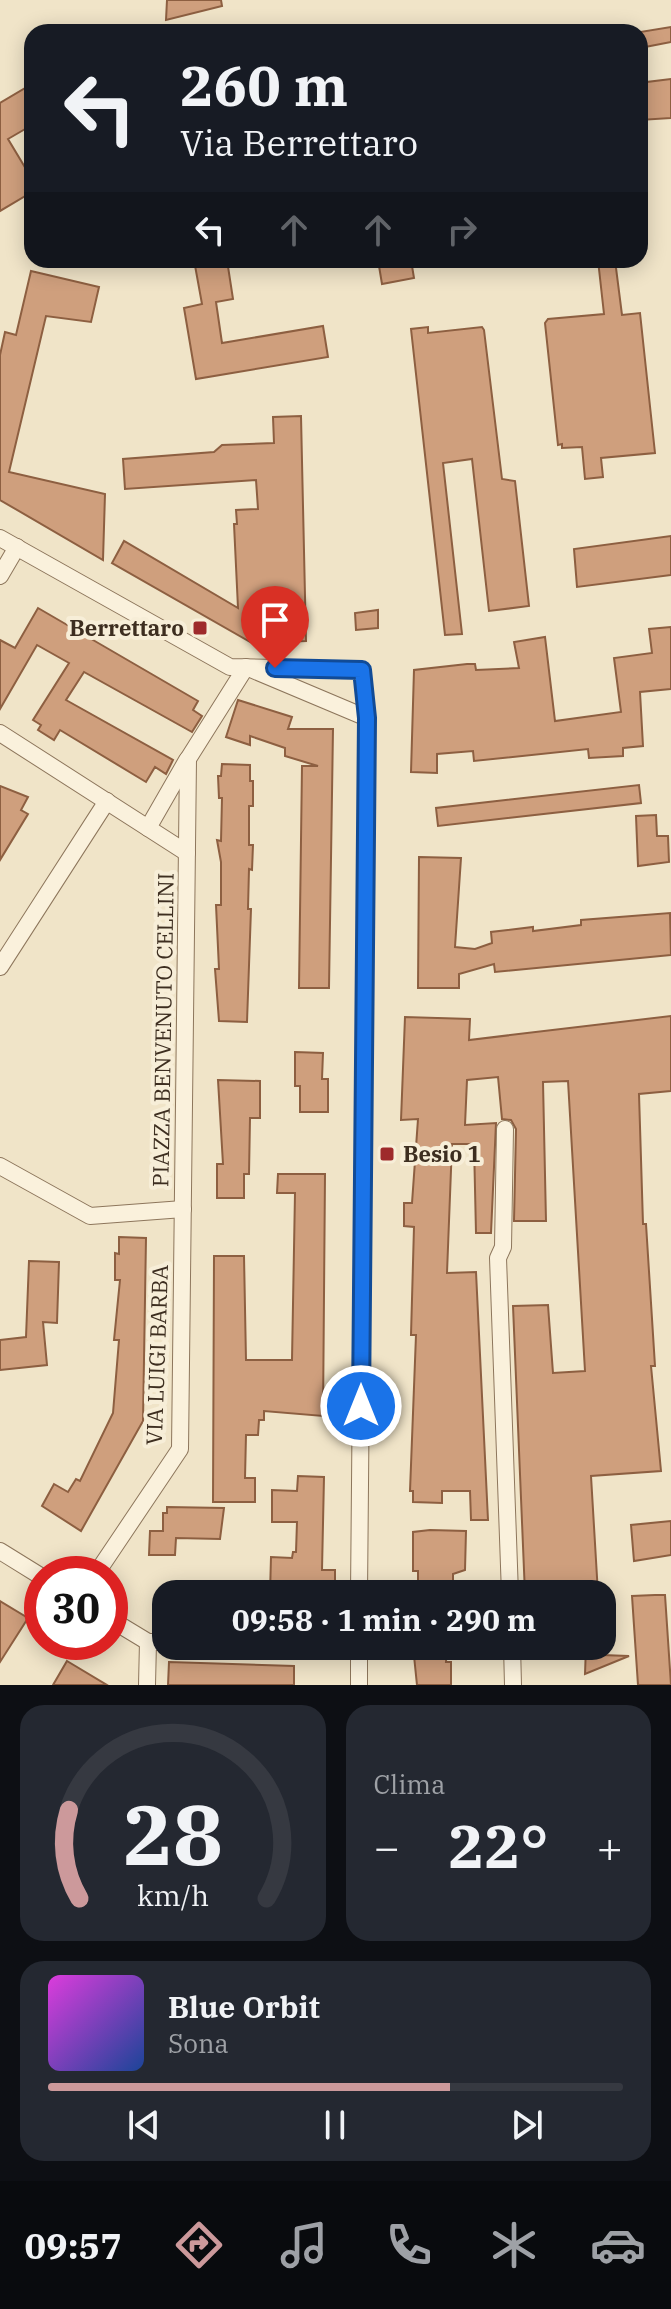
<!DOCTYPE html>
<html lang="it">
<meta charset="utf-8">
<style>
body{margin:0;font-family:"IBM Plex Serif",serif;background:#242831;color:#f1f3f6;height:100vh;display:flex;flex-direction:column;font-size:30px;white-space:nowrap}
*{box-sizing:border-box;margin:0}
p{font-size:26px;color:#9ea1a6}
.icon{flex:none;width:44px;height:44px;fill:none;stroke:currentColor;stroke-width:2;stroke-linecap:round;stroke-linejoin:round}
.map{position:relative;height:1685px;overflow:hidden}
.side{display:flex;flex-direction:column;gap:20px;padding:20px;background:#0d0f14;flex:1}
.side>*{flex:none}
.top-card{position:absolute;left:24px;top:24px;width:624px;height:244px;border-radius:24px;box-shadow:0 4px 20px #0003;background:#171b24;color:#f1f3f6;overflow:hidden}
.speed{position:absolute;left:24px;top:1556px;display:flex;gap:16px;font-size:40px;font-weight:700;text-align:center}
.speed>*{display:grid;place-content:center;width:104px;height:104px;border-radius:50%;background:#171b24;box-shadow:0 4px 20px #0003;line-height:1}
.speed .limit{border:12px solid #d22;background:#fff;color:#111}
.pin{position:absolute;display:grid;place-items:center;width:68px;height:68px;color:#fff;margin:-82px -34px;border-radius:50% 50% 50% 0;rotate:-45deg;box-shadow:0 0 8px #0007}
.pin .icon{rotate:45deg}
.me{position:absolute;width:88px;margin:-44px;rotate:0deg;stroke-linejoin:round;filter:drop-shadow(0 0 6px #0008)}
.turn{display:flex;align-items:center;gap:28px;height:168px;padding:0 24px;font-size:36px}
.turn .icon{width:104px;height:104px;stroke-width:2.5}
.turn b{display:block;font-size:56px;line-height:68px}
.lanes{display:flex;align-items:center;height:76px;padding:0 24px;background:#0003;justify-content:center;gap:40px;direction:ltr}
.lanes .off{opacity:.35}
.big{font-size:60px;font-weight:800;line-height:1.1}
.side .widget{flex:1;display:flex;flex-direction:column;justify-content:center;gap:12px;min-width:0;padding:0 28px;border-radius:24px;background:#242831}
.side .dial{align-items:center;gap:0}
.dial svg{height:208px;overflow:visible;fill:none;stroke:#363941;stroke-width:7;stroke-linecap:round;text-anchor:middle}
.dial text{fill:#f1f3f6;stroke:none}
.song{display:flex;align-items:center;gap:24px}
.cover{width:96px;height:96px;border-radius:12px;background:linear-gradient(135deg,hsl(300 70% 55%),hsl(220 70% 35%))}
.played{height:8px;border-radius:4px;background:linear-gradient(90deg,#cc999b 70%,#363941 70%)}
.keys{display:flex;justify-content:space-around;direction:ltr}
.heat{display:flex;justify-content:space-between;align-items:center;font-size:44px;direction:ltr}
.side .tiles{flex:1;display:grid;gap:20px;grid-template-columns:1fr 1fr}
.widget:last-child{grid-column:span 2}
.trip{position:absolute;left:152px;top:1580px;width:464px;height:80px;border-radius:24px;background:#171b24;box-shadow:0 4px 20px #0003;font-weight:800;line-height:80px;text-align:center}
.dock{display:flex;height:128px;justify-content:space-around;align-items:center;background:#090b0e;color:#9ea1a6}
.dock .icon{width:56px;height:56px}
.dock .active{color:#cc999b}
.dock b{font-size:36px;color:#f1f3f6}
.map>svg:first-child{display:block}
.building{fill:#cf9f7d;stroke:#8d5f41;stroke-width:2}
.lines{fill:none;stroke-linecap:round;stroke-linejoin:round}
.minor-casing{stroke:#8d765c;stroke-width:18}
.minor{stroke:#faf1dc;stroke-width:16}
.route-casing{stroke:#114b97;stroke-width:20}
.route{stroke:#1a73e8;stroke-width:14}
.poi-dot{fill:#9e2a2b;stroke:#f7eed8;stroke-width:3}
.labels{text-anchor:middle;stroke-width:8;stroke-linejoin:round;paint-order:stroke}
.poi-label{font-size:22px;font-weight:bold;fill:#3d2e20;stroke:#f7eed8;text-anchor:end}
.street-label{font-size:22px;fill:#3d2e20;stroke:#f7eed8}
</style>
<div class="map">
<svg width="671" height="1685" viewBox="0 0 671 1685">
<rect width="100%" height="100%" fill="#f0e4c8"/>
<!-- building -->
<g class="building">
<path d="M167,0H221L222,6L166,20Z"/>
<path d="M671,27V42L640,48V32Z"/>
<path d="M671,79V118L640,120V88L647,87V82Z"/>
<path d="M32,84V125L8,139L32,179V192L0,211V103Z"/>
<path d="M194,260H227L233,299L216,302L222,343L323,326L328,357L196,379L184,308L202,304Z"/>
<path d="M378,260H411L414,278L382,284Z"/>
<path d="M598,260H615L622,315L640,313L655,453L601,458L603,477L585,479L582,447L562,448V444L558,445L545,323L548,319L604,314Z"/>
<path d="M31,271L99,287L91,322L46,316L9,472L105,494L103,560L0,500V355L5,332L16,335Z"/>
<path d="M428,327V333L482,327L484,330L502,479L515,481L529,606L489,611L472,459L443,463L462,634L445,635L411,329Z"/>
<path d="M301,416L306,641L252,643L112,563L124,541L238,608L234,524H237L236,510L258,509L256,480L125,489L123,459L214,452L222,445L274,443L273,417Z"/>
<path d="M671,536V575L577,587L574,549Z"/>
<path d="M38,608L198,701L193,710L202,716L192,732L84,672L66,700L173,760L166,774L155,767L146,782L60,730L54,740L38,730L41,725L33,720L69,663L37,645L0,709V640L15,648Z"/>
<path d="M378,610V628L356,630L355,613Z"/>
<path d="M671,627V689L640,692L643,746L623,748V756L589,758L588,749L474,761L473,751L437,754V773L411,772L414,670L467,664H475L476,670L519,668L514,642L545,637L555,721L621,712L614,658L652,653L649,629Z"/>
<path d="M238,700L292,717L288,729H333L329,988H299L302,766H318L285,756V748L250,736V745L226,737Z"/>
<path d="M222,764L250,765V781H253V806H249V845H253L252,870L249,869L248,909H251L247,1022L219,1021L215,969H219L216,905H221V862L217,840L221,841L222,798H219L218,776H221Z"/>
<path d="M639,785L641,803L438,826L436,808Z"/>
<path d="M0,786L28,797L21,810L28,814L0,860Z"/>
<path d="M656,815L657,836H668L669,862L638,866L636,816Z"/>
<path d="M419,857L461,858L455,947L475,949L492,943L491,932L533,927V931L581,925V920L670,913L671,955L495,972L494,964L459,974V988H418Z"/>
<path d="M671,1016V1091L639,1094L643,1224H646L655,1366H651L661,1471L591,1476L598,1594H525L513,1306L548,1305L553,1373L585,1371L568,1081L543,1082L546,1221H514L516,1129L511,1120L502,1119L498,1077L467,1080L465,1125L496,1123L491,1233H476L474,1144H452L447,1273L476,1272L488,1520H471L470,1491H442V1503L413,1502V1491H410L416,1335H411L414,1227L404,1226V1203H412L418,1119L401,1120L405,1017L470,1019L469,1040Z"/>
<path d="M295,1052L323,1053L322,1079H328V1112H300V1086H295Z"/>
<path d="M218,1080L260,1081V1118H250L249,1174H244V1198H217V1164H223Z"/>
<path d="M278,1174H325L323,1416L264,1411V1420H259L258,1435H246L245,1478H255V1502H213L214,1256H244L246,1360H292L295,1193H277Z"/>
<path d="M119,1237L146,1238L143,1421L81,1531L42,1506L54,1484L68,1492L76,1479L80,1481L113,1413L119,1340H114L120,1280H115V1253L119,1254Z"/>
<path d="M29,1261L59,1262L57,1323L43,1322L47,1365L0,1370V1340L26,1337Z"/>
<path d="M298,1476L324,1477L322,1570H335V1594H270L271,1557L292,1558L293,1552H296L297,1522H272V1490L297,1491Z"/>
<path d="M167,1507L224,1508L220,1539L176,1538L175,1555H149L150,1531H163V1513H167Z"/>
<path d="M671,1521V1555L634,1561L631,1525Z"/>
<path d="M430,1530L466,1531L465,1570L453,1574V1594H418V1571H413V1532Z"/>
<path d="M655,1595H665L671,1685H638L632,1596Z"/>
<path d="M0,1601L28,1618L0,1662Z"/>
<path d="M413,1646H447L446,1662H451V1685H417Z"/>
<path d="M586,1646H601L602,1655L629,1656L585,1674Z"/>
<path d="M67,1661L107,1685H53Z"/>
<path d="M169,1662L294,1666V1685H168Z"/>
</g>
<g class="lines">
<!-- minor casing -->
<g class="minor-casing">
<g id="minor">
<path d="M0,538L230,667L362,670L367,718L359,1594"/>
<path d="M0,576L17,547"/>
<path d="M0,733L187,853"/>
<path d="M148,828L187,760"/>
<path d="M0,967L107,801"/>
<path d="M505,1129L503,1247L498,1258L510,1594"/>
<path d="M0,1166L90,1216L183,1209"/>
<path d="M0,1551L42,1577"/>
<path d="M96,1574L180,1449L188,759L246,667L367,718"/>
<path d="M110,1619L148,1642H166"/>
<path d="M359,1646V1685"/>
<path d="M512,1646L513,1685"/>
<path d="M147,1685L148,1642"/>
</g>
</g>
<!-- minor -->
<use href="#minor" class="minor"/>
</g>
<g class="lines">
<!-- route casing -->
<g class="route-casing">
<path id="route" d="M275,668L362,670L367,718L361,1406"/>
</g>
<!-- route -->
<use href="#route" class="route"/>
</g>
<!-- markers -->
<g class="poi-dot">
<rect x="192" y="620" width="16" height="16" rx="4"/>
<rect x="379" y="1146" width="16" height="16" rx="4"/>
</g>
<g class="labels">
<!-- poi labels -->
<g class="poi-label">
<text x="184" y="636">Berrettaro</text>
<text x="403" y="1162" text-anchor="start">Besio 1</text>
</g>
<!-- street labels -->
<g class="street-label">
<text transform="translate(163 1030) rotate(-89)" y="8">PIAZZA BENVENUTO CELLINI</text>
<text transform="translate(157 1355) rotate(-88)" y="8">VIA LUIGI BARBA</text>
</g>
</g>
</svg>
<div class="speed"><div class="limit">30</div></div>
<div class="pin" style="left:275px;top:668px;background:#d93025"><svg class="icon" aria-label="arrive" viewBox="0 0 24 24"><path d="M6 21V4h12l-3 4 3 4H6"/></svg></div>
<svg class="me" style="left:361px;top:1406px" viewBox="-20 -20 40 40"><circle r="17" fill="#1a73e8" stroke="#fff" stroke-width="3"/><path d="M0-11L8 9 0 5-8 9z" fill="#fff"/></svg>
<div class="trip">09:58 · 1 min · 290 m</div>
<div class="top-card">
<div class="turn"><svg class="icon" aria-label="left" viewBox="0 0 24 24"><path d="M17 20v-9H6M10 6l-5 5 5 5"/></svg><div><b>260 m</b>Via Berrettaro</div></div>
<div class="lanes"><svg class="icon" aria-label="left" viewBox="0 0 24 24"><path d="M17 20v-9H6M10 6l-5 5 5 5"/></svg><svg class="icon off" aria-label="ahead" viewBox="0 0 24 24"><path d="M12 20V5M6 11l6-6 6 6"/></svg><svg class="icon off" aria-label="ahead" viewBox="0 0 24 24"><path d="M12 20V5M6 11l6-6 6 6"/></svg><svg class="icon off" aria-label="right" viewBox="0 0 24 24"><path d="M7 20v-9h11M14 6l5 5-5 5"/></svg></div>
</div>
</div>
<section class="side">
<div class="tiles">
<div class="widget dial"><svg viewBox="0 0 100 80">
<path d="M14 69A42 42 0 1 1 86 69"/>
<path d="M14 69A42 42 0 0 1 10 35" stroke="#cc999b"/>
<text x="50" y="56" font-size="32" font-weight="700">28</text>
<text x="50" y="72" font-size="11">km/h</text>
</svg></div>
<div class="widget"><p>Clima</p>
<div class="heat"><a>−</a><b class="big">22°</b><a>+</a></div>
</div>
<div class="widget">
<div class="song"><i class="cover"></i><div><b>Blue Orbit</b><p>Sona</p></div></div>
<div class="played"></div>
<div class="keys"><svg class="icon" aria-label="previous" viewBox="0 0 24 24"><path d="M18 5L8 12l10 7zM5 5v14"/></svg><svg class="icon" aria-label="pause" viewBox="0 0 24 24"><path d="M8 5v14M16 5v14"/></svg><svg class="icon" aria-label="next" viewBox="0 0 24 24"><path d="M6 5l10 7-10 7zM19 5v14"/></svg></div>
</div>
</div>
</section>
<nav class="dock">
<b>09:57</b>
<svg class="icon active" aria-label="directions" viewBox="0 0 24 24"><path d="M12 3l9 9-9 9-9-9zM9 14v-3h6M13 9l2 2-2 2"/></svg>
<svg class="icon" aria-label="music" viewBox="0 0 24 24"><path d="M9 18V5l10-2v13"/><circle cx="6" cy="18" r="3"/><circle cx="16" cy="16" r="3"/></svg>
<svg class="icon" aria-label="phone" viewBox="0 0 24 24"><path d="M5 4h4l2 5-3 2q2 4 5 5l2-3 5 2v4C11 20 4 13 5 4z"/></svg>
<svg class="icon" aria-label="climate" viewBox="0 0 24 24"><path d="M12 3v18M4 7l16 10M4 17L20 7"/></svg>
<svg class="icon" aria-label="car" viewBox="0 0 24 24"><path d="M5 17H2v-5l4-1 3-4h7l3 4 3 1v5h-3M9 17h6M6 11h13"/><circle cx="7" cy="17" r="2"/><circle cx="17" cy="17" r="2"/></svg>
</nav>
